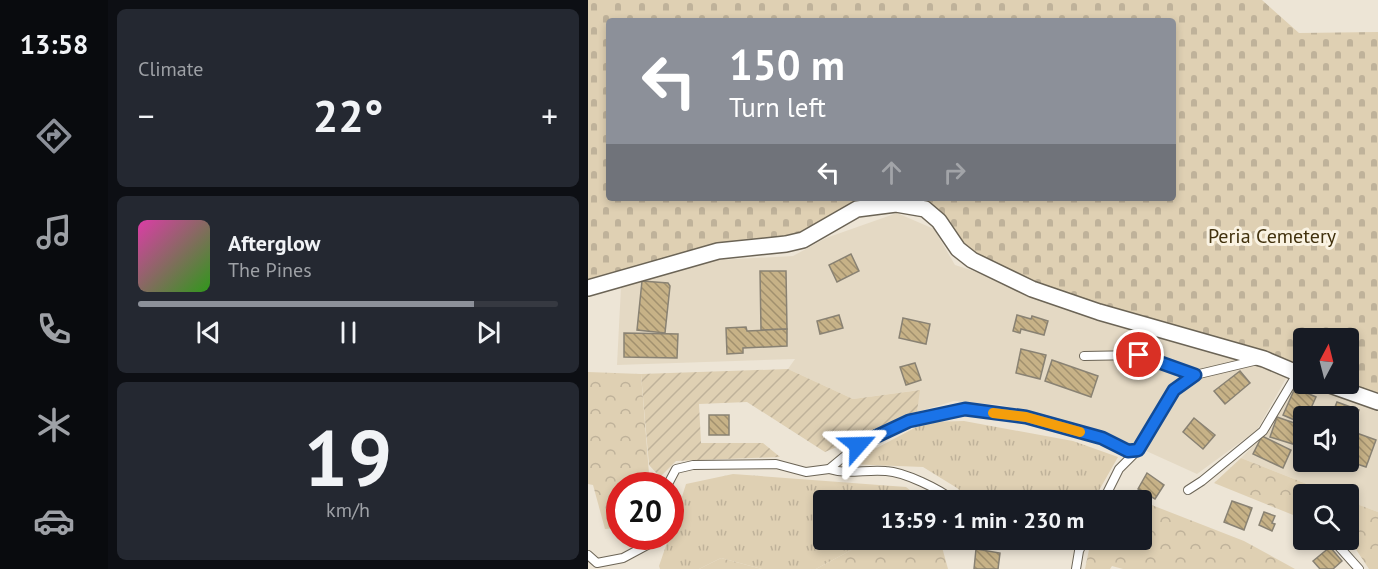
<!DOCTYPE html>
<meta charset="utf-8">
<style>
body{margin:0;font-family:"PT Sans",sans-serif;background:#242831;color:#f1f3f6;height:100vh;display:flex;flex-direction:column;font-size:22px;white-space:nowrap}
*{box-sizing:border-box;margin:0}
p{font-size:20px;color:#9ea1a6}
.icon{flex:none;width:33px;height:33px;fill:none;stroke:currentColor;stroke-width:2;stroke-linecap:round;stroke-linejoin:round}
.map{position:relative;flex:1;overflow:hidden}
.panel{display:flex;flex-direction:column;gap:9px;padding:9px;background:#0d0f14;width:480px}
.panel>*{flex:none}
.top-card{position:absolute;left:18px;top:18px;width:570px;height:183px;border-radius:6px;box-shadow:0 3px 9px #0003;background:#8c9099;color:#fff;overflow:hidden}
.needle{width:39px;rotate:7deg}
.tools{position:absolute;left:705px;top:328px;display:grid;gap:12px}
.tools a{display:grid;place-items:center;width:66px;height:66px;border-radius:6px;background:#171b24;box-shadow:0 3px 9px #0003;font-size:30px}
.speed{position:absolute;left:18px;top:472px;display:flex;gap:12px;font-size:30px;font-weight:700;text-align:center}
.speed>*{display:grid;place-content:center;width:78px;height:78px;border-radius:50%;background:#171b24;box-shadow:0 3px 9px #0003;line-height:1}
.speed .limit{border:9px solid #d22;background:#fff;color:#111}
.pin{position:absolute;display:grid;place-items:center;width:51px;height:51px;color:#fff;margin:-26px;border:3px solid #fff;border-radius:50%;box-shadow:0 2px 6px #0007}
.me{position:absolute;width:66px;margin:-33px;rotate:65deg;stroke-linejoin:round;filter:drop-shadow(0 0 4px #0008)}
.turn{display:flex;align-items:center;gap:21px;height:126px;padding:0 24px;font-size:27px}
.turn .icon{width:78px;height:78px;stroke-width:2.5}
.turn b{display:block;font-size:42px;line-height:51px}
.lanes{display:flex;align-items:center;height:57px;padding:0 24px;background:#0003;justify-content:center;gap:30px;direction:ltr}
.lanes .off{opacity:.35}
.big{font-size:45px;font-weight:700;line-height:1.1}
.panel .tile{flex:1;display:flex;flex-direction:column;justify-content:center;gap:9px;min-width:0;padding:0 21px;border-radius:9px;background:#242831}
.panel .dial{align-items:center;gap:0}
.dial b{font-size:78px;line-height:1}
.song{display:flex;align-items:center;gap:18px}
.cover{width:72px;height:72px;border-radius:9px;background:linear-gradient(135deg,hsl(320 70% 55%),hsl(110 70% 35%))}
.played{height:6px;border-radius:3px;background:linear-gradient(90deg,#8c9099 80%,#363941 80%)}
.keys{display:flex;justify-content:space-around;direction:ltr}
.heat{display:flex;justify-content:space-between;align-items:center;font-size:33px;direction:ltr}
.trip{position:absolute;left:225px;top:490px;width:339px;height:60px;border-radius:6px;background:#171b24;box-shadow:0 3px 9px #0003;font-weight:700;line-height:60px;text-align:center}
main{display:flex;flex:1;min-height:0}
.tabs{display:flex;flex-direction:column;width:108px;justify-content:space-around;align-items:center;background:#090b0e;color:#9ea1a6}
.tabs .icon{width:42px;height:42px}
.tabs .selected{color:#8c9099}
.tabs b{font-size:27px;color:#f1f3f6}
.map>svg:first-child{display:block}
.built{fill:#e4d9c4;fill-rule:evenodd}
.grass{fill:url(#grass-tufts)}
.forest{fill:url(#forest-crowns)}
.cemetery{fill:url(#cemetery-stones);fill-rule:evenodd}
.garden{fill:url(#garden-furrows)}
.building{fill:url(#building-back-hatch);stroke:#898273;stroke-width:1.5}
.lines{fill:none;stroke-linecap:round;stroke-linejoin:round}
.lane-casing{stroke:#6b6456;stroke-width:10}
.street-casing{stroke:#6b6456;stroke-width:18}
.lane{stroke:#fff;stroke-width:8}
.street{stroke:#fff;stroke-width:15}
.route-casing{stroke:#114b97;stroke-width:15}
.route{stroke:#1a73e8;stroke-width:10}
.slow{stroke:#f59e0b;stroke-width:10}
.labels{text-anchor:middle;stroke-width:6;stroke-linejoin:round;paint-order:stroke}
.park-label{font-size:20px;fill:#41310d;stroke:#faf3e3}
</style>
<main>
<nav class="tabs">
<b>13:58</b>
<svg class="icon selected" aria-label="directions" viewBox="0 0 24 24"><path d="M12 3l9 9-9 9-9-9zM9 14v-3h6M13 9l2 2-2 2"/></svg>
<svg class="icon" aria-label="music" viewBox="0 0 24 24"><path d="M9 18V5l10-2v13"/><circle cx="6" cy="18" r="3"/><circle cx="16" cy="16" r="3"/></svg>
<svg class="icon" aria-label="phone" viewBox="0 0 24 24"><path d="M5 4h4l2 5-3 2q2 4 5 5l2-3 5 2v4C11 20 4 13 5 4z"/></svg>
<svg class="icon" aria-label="climate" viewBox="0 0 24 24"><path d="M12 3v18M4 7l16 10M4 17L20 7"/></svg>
<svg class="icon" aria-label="car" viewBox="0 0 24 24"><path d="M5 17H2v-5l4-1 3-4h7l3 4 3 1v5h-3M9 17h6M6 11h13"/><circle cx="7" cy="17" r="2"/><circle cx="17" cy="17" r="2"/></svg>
</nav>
<section class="panel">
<div class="tile"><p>Climate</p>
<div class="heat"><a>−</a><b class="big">22°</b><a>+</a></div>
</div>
<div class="tile">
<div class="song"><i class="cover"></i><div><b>Afterglow</b><p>The Pines</p></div></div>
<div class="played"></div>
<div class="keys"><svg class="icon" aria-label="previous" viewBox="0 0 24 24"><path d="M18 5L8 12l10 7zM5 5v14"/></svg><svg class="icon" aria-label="pause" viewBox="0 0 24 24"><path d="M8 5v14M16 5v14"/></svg><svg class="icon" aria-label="next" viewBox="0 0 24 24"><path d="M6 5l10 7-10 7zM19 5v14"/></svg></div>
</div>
<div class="tile dial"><b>19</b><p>km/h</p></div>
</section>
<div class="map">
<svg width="790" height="569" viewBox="0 0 790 569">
<defs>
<pattern id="grass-tufts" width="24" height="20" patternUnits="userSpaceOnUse" patternTransform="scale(1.5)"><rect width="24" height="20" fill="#dfd0b3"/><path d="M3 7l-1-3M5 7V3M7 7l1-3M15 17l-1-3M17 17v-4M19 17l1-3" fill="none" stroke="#bfb29a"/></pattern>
<pattern id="forest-crowns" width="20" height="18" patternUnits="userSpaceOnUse" patternTransform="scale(1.5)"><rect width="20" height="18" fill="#dfd0b3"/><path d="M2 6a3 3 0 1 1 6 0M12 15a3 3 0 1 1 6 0" fill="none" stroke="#bfb29a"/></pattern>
<pattern id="cemetery-stones" width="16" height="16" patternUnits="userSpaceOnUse" patternTransform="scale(1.5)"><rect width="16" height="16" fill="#dfd0b3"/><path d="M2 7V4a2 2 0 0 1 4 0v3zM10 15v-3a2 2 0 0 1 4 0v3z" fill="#bfb29a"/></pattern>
<pattern id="garden-furrows" width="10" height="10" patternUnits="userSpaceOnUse" patternTransform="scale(1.5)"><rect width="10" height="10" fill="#dfd0b3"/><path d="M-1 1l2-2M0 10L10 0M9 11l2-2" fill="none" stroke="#bfb29a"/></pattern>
<pattern id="building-back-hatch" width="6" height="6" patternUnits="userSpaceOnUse" patternTransform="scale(1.5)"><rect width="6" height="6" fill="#c7b287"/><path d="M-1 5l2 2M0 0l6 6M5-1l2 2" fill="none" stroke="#a1906e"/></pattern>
</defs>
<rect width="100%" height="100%" fill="#ede5d6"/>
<!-- built -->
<g class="built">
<path d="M309,213L346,229L367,265L701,373L669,430L609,474L512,430L413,405L366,401L329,412L331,390L265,399L200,369L207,359L29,365L33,287L129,260L205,256L238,238Z"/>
<path d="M712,378L715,379L716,384H730L790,405V512L761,501L760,495H747L653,458L680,431ZM716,417H760V462H716Z"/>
</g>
<!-- grass -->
<g class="grass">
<path d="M376,421L485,441L530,457L505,501H384L369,488L335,467L258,464L338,422Z"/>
<path d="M145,474L318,487L336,501H236V540H282L228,569H174L133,558L111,569H72L71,566L81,537H82L83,532L98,484Z"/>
</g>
<!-- forest -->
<g class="forest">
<path d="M0,372L53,374L62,486H32L31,528L17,529L5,485L0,484Z"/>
<path d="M653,458L747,495H716L715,519L626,483Z"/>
<path d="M538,495L656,541L707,569H535L524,566L522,569H497L503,540H554V501H534Z"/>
<path d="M761,501L790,512V569H781L767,548L757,540H760Z"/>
<path d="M282,540H352L360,569H228Z"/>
<path d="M133,558L174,569H111Z"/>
</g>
<!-- cemetery -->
<path class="cemetery" d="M0,0H674L711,33L790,32V402L760,384V339H716L715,376L512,310L387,257L352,220L308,202L215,237L0,285ZM21,21H585V198H21Z"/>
<!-- garden -->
<path class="garden" d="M200,369L265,399L332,390L329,412L237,452L159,402L111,404L113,443H175L192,457L88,461L72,477L61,465L53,374Z"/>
<!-- building -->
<g class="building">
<path d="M263,254L271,271L249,282L241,265Z"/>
<path d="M172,271H198L199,329L173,330Z"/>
<path d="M54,281L80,283L82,286L77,333L49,330Z"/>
<path d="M251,315L255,328L232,334L229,321Z"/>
<path d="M429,315L443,319L444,316L460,321L456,335L433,329L432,333L425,331Z"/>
<path d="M315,318L342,324L338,344L311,338Z"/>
<path d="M158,327L159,331L199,329V346L155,348V353L139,354L138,328Z"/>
<path d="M36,333L90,334L89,358L36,357Z"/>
<path d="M433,349L458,355L452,379L428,373Z"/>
<path d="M464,360L510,376L503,397L457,381Z"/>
<path d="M327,363L333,380L318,385L312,367Z"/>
<path d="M652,371L662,383L637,404L626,391Z"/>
<path d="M707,388L728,397L719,417H716V424L695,415Z"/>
<path d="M749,402L771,410L763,431L788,440L778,467L760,461V417H743Z"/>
<rect x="121" y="415" width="20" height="20"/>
<path d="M689,417L715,426L708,445L682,437Z"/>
<path d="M606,418L627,435L615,449L595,432Z"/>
<path d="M674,436L703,450L695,468L665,454Z"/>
<path d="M559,473L576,485L567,499L550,489Z"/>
<path d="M644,501L664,508L656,530L636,522Z"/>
<path d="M676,512L687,516L684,523L687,524L684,531L671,525Z"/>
<path d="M742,547L754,561L745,569H732L725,561Z"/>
<path d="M388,549L412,553L410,569H386Z"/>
</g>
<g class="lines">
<!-- lane casing -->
<g class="lane-casing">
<g id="lane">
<path d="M496,356L551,355L607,375"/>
<path d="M241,469C260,475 278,469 298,471C316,472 352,489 366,501"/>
<path d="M79,486L88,469L105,465L188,464L218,472L241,469L270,445L321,421L377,409L438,417L514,438L540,451L550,450L586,390L607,375L670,360"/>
<path d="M600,490L614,481L675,431L709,374"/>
<path d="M515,501L531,469L550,450"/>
<path d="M745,540L771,569"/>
<path d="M0,555L9,563L35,558L63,543L65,537"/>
<path d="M488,569L491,551L496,540"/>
</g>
</g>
<!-- street casing -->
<g class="street-casing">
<g id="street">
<path d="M0,288L130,251L198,244L215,240L269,209L308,204L337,209L351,221L370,249L384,260L444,289L511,312L676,359L716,376"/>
<path d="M739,384L790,402"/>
</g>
</g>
<!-- lane -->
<use href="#lane" class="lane"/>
<!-- street -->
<use href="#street" class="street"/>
</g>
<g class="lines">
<!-- route casing -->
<g class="route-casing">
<path id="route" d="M270,445L321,421L377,409L438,417L514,438L540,451L550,450L586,390L607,375L551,355"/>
</g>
<!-- route -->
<use href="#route" class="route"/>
<!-- slow -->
<path class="slow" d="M405,413L438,417L492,432"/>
</g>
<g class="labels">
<!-- park labels -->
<g class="park-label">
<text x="684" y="243">Peria Cemetery</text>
</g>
</g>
</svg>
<div class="tools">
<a><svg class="needle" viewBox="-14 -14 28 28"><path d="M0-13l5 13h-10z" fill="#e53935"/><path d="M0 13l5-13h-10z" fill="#9ea1a6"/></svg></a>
<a><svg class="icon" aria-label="sound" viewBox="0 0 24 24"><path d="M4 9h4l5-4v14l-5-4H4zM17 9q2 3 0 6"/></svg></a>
<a><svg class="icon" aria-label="search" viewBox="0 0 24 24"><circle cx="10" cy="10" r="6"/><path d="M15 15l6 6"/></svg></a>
</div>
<div class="speed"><div class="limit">20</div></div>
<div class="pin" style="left:551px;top:355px;background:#d93025"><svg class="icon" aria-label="arrive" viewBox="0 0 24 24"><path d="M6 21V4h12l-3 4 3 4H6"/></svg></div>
<svg class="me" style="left:270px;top:445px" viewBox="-20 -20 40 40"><path d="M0-17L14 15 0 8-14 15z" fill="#1a73e8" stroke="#fff" stroke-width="4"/></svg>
<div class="trip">13:59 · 1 min · 230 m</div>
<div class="top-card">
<div class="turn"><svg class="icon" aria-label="left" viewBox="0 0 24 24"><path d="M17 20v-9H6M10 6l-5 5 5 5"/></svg><div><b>150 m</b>Turn left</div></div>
<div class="lanes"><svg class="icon" aria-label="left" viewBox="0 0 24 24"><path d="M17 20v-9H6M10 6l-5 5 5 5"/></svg><svg class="icon off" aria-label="ahead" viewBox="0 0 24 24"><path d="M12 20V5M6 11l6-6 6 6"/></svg><svg class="icon off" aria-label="right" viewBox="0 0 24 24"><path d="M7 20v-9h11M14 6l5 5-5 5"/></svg></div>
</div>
</div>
</main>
